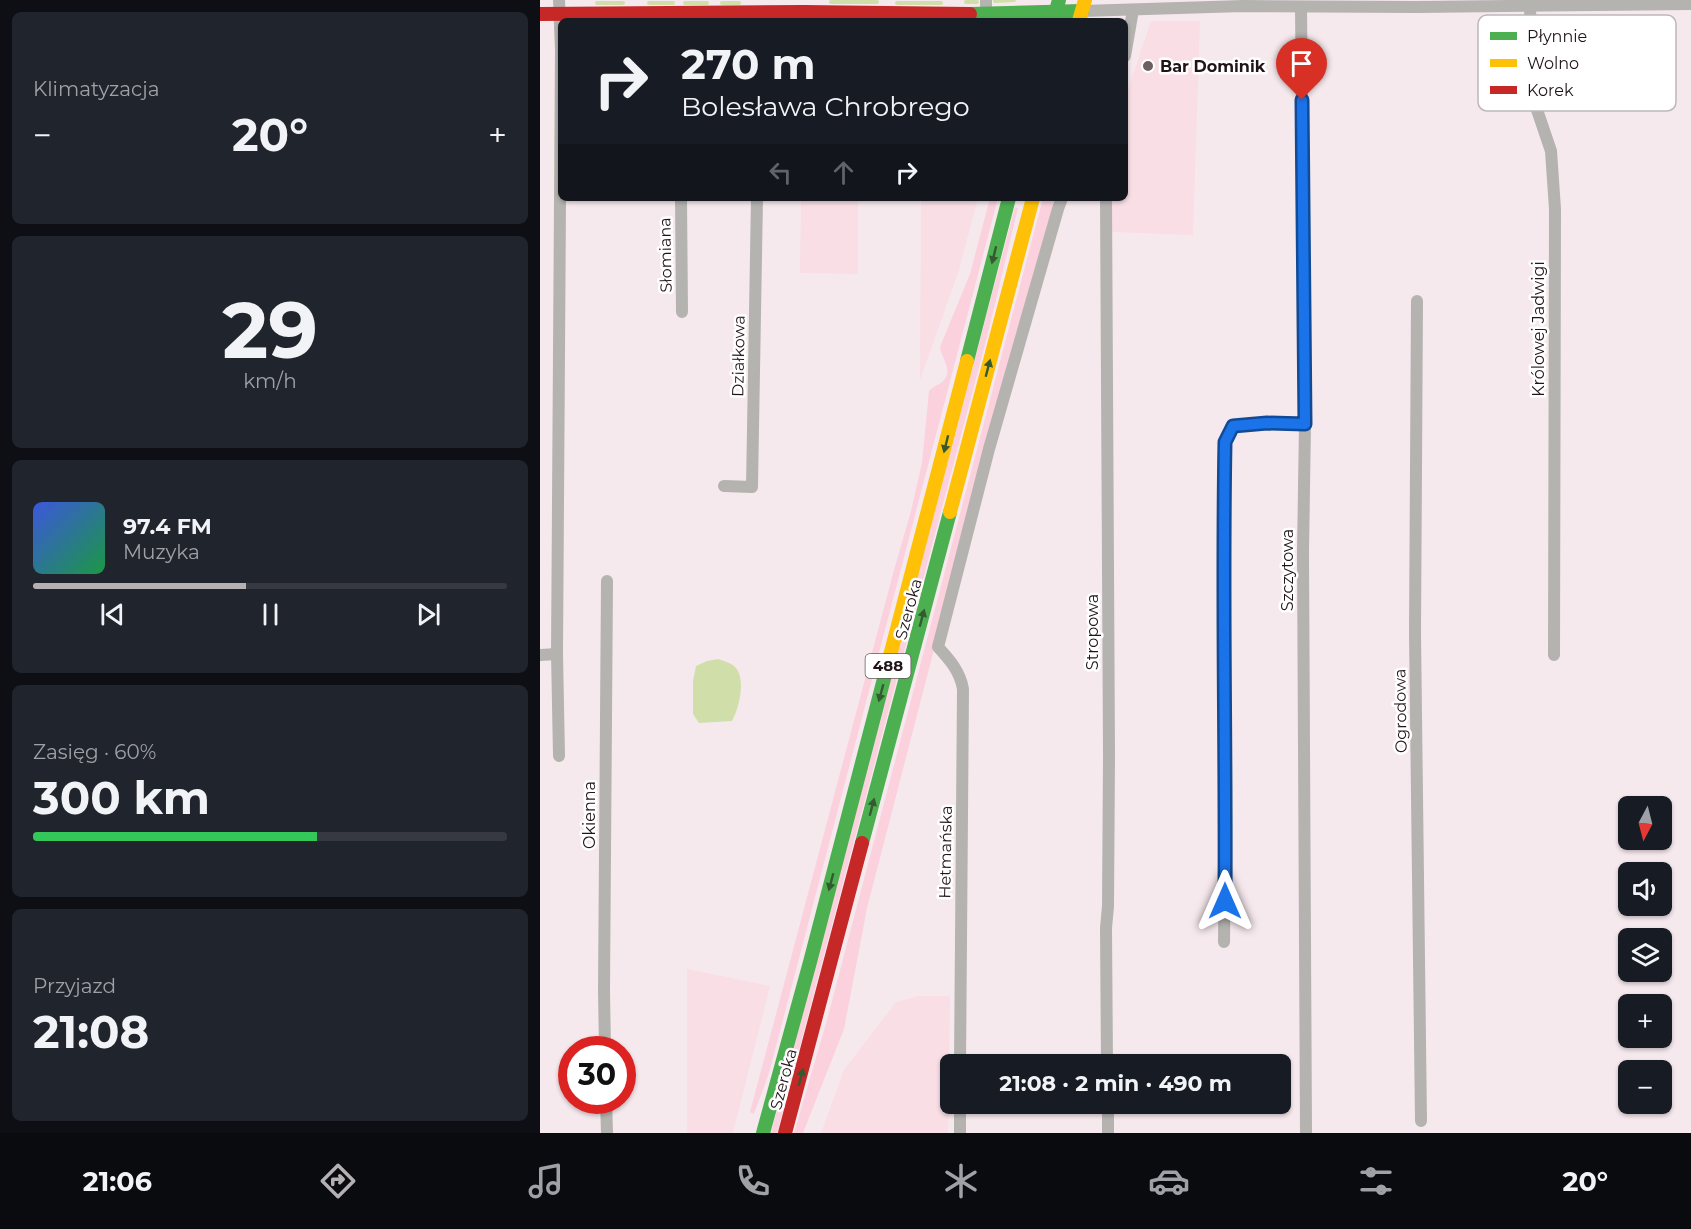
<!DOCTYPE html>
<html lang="pl">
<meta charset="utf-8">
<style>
body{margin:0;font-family:Montserrat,sans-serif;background:#20242c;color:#f1f3f6;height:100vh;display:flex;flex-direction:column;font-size:22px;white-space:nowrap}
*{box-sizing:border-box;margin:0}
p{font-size:20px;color:#9ea1a6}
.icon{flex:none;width:33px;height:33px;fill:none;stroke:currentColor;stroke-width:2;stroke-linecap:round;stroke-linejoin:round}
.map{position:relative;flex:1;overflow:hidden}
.drawer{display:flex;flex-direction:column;gap:12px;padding:12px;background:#0d0f14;width:540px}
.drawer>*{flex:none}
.banner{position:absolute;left:18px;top:18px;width:570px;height:183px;border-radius:9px;box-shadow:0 2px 4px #0004;background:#171b24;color:#f1f3f6;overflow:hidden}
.needle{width:39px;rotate:187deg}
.tools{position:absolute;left:1078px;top:796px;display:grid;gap:12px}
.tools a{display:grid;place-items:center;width:54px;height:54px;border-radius:9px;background:#171b24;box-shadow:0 2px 4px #0004;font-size:30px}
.speed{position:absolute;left:18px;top:1036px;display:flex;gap:12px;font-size:30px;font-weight:700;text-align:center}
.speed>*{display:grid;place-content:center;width:78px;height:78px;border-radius:50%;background:#171b24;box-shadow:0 2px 4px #0004;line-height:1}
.speed .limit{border:9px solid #d22;background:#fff;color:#111}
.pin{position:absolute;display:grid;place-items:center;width:51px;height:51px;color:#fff;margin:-62px -26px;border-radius:50% 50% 50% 0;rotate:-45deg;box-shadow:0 0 6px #0007}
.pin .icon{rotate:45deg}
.me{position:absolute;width:66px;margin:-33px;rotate:0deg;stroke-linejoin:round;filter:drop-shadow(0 0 4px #0008)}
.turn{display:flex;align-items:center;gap:21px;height:126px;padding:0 24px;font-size:27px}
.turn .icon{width:78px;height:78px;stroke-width:2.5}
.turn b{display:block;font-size:42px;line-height:51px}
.lanes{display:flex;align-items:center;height:57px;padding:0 24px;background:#0003;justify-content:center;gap:30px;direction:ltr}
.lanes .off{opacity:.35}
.big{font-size:45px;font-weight:700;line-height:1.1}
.drawer .card{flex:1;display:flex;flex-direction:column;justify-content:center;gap:9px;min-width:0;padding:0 21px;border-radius:9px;background:#20242c}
.drawer .dial{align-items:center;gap:0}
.dial b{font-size:78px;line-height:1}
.song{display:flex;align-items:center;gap:18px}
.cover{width:72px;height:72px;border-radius:9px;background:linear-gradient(135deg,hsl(230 70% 55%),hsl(140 70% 35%))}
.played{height:6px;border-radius:3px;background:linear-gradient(90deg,#b5b0b4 45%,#363941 45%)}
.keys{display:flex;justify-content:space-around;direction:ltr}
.heat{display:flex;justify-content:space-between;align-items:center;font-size:33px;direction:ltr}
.charge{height:9px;border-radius:4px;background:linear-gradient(90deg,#34c759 60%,#363941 0)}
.trip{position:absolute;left:400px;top:1054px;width:351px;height:60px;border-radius:9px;background:#171b24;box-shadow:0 2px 4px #0004;font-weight:700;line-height:60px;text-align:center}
.tab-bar{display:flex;height:96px;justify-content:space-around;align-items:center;background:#090b0e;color:#9ea1a6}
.tab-bar .icon{width:42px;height:42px}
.tab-bar .selected{color:#b5b0b4}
.tab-bar b{font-size:27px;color:#f1f3f6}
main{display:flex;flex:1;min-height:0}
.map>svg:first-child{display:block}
.built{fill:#f9dee6}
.green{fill:#fad1dd}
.water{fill:#d0dfaa}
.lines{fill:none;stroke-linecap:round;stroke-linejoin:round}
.stream{stroke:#d0dfaa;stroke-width:4}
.street{stroke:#b4b3b0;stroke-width:12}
.fast{stroke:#4caf50;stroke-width:14}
.slow{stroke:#ffc107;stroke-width:14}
.jam{stroke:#c62828;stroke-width:14}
.oneway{fill:#345a31}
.route-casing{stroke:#114b97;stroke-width:15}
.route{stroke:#1a73e8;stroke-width:10}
.poi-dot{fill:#6c5f63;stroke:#fff;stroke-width:2}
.labels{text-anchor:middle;stroke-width:5;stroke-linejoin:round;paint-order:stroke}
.shield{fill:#fff;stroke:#645a5d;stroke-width:1.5}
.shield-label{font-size:15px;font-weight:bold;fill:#211418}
.poi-label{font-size:16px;font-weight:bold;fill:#211418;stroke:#fff;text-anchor:start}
.street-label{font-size:16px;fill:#211418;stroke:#fff}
.key{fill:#fff;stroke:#bcb8ba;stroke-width:1.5}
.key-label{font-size:16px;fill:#211418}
</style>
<main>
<section class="drawer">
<div class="card"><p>Klimatyzacja</p>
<div class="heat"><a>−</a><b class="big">20°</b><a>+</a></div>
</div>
<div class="card dial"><b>29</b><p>km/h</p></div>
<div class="card">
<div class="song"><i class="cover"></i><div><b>97.4 FM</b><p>Muzyka</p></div></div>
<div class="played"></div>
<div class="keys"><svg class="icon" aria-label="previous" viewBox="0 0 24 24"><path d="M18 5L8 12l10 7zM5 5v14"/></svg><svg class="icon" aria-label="pause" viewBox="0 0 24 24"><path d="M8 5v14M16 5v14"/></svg><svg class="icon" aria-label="next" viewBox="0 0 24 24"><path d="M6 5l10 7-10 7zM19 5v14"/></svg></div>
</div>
<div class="card"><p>Zasięg · 60%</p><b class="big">300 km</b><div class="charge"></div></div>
<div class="card"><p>Przyjazd</p><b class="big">21:08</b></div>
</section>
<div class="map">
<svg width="1151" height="1133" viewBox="0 0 1151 1133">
<rect width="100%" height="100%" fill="#f6e9ed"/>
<!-- built -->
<g class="built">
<path d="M611,21H660L653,235L572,232V198H585V98Z"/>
<path d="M261,198H318V274L260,273Z"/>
<path d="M381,198H438L419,270L380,380Z"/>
<path d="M147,969L230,986L193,1133H147Z"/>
<path d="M379,996H410L408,1133H281L304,1070L356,1002Z"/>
</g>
<!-- green -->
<g class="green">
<path d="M450,198H458L229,1073L214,1114L210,1112L354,570L371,511L382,463L389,391C393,386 400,385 404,380C413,370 401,357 400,347L430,274Z"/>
<path d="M503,198H516L411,584L327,908L304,1029L263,1133H254L287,1020Z"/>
<path d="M475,207L478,208L447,337L237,1133H231Z"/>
</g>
<!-- water -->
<path class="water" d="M178,659C184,661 192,663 196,668C206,680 199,709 192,721L159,723L153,714V681L156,666L167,661Z"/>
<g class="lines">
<!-- stream -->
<g class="stream">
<path d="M455,1L474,0"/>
<path d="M291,2H337"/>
<path d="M426,2H437"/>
<path d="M57,3H83"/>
<path d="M109,3H133"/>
<path d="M145,3H167"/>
<path d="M182,3H199"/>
<path d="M357,3H401"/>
</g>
<!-- street -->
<g class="street">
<path d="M19,0L21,50L17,654L19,756"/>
<path d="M990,0L991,72L994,101L1011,151L1015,209L1014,655"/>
<path d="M761,7L765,424L763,553L766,1133"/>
<path d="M542,11L703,6L877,7L1151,4"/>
<path d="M446,14V0"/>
<path d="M585,56L593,10"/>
<path d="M141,198L142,312"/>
<path d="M566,198L569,755L568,906L566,928L567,1065"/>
<path d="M877,301L875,633L881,1121"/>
<path d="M184,486L212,487L217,198"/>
<path d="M0,655L17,654"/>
<path d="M684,942C686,776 682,609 685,442L693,426L727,422L765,424"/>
<path d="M65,1050L64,991L67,581"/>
<path d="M420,1065L423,689C420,671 409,659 398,647L449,449L518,209L522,198"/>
<path d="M66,1101L67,1133"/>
<path d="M568,1104V1133"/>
<path d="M420,1133V1104"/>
</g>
<!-- fast -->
<g class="fast">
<path d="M430,14L542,11"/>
<path d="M513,21L519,0"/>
<path d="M427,361L469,198"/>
<path d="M322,843L410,512"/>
<path d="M223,1133L270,962L346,671"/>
</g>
<!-- slow -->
<g class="slow">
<path d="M539,21L545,0"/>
<path d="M410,512L493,198"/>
<path d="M346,671L427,361"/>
</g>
<!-- jam -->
<g class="jam">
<path d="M0,14L264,12L430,14"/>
<path d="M245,1133L322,843"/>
</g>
</g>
<!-- one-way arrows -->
<defs><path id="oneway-solid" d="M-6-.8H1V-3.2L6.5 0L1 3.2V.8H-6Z" transform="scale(1.5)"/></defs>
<g class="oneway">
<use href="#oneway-solid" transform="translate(454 255) rotate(104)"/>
<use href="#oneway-solid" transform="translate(448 368) rotate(-75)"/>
<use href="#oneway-solid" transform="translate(406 444) rotate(104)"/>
<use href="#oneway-solid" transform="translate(382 618) rotate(-75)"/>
<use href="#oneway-solid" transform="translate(341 693) rotate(105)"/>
<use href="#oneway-solid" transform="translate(332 807) rotate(-75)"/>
<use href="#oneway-solid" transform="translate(291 882) rotate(105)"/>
<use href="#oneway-solid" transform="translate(261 1077) rotate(-75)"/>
</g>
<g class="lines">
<!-- route casing -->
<g class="route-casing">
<path id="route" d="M685,901C686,748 682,595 685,442L693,426L727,423L765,424L762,100"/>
</g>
<!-- route -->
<use href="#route" class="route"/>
</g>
<!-- markers -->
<circle class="poi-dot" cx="608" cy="66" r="6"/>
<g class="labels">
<!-- shield labels -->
<rect class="shield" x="325.5" y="654" width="45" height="24" rx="4.5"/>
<g class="shield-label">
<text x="348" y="671">488</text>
</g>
<!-- poi labels -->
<g class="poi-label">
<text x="620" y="72">Bar Dominik</text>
</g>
<!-- street labels -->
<g class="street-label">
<text transform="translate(125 255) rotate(-91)" y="6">Słomiana</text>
<text transform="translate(998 329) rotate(-90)" y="6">Królowej Jadwigi</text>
<text transform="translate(198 356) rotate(-89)" y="6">Działkowa</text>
<text transform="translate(747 570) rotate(-90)" y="6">Szczytowa</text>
<text transform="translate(368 609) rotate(-75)" y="6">Szeroka</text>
<text transform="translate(552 632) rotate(-90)" y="6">Stropowa</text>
<text transform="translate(860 711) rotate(-91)" y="6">Ogrodowa</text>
<text transform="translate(49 815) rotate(-90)" y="6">Okienna</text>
<text transform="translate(405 852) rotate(-89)" y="6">Hetmańska</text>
<text transform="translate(243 1079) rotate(-75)" y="6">Szeroka</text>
</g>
</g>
<!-- legend -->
<rect x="938" y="15" width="198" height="96" rx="9" class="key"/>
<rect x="950" y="32" width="27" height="8" fill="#4caf50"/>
<rect x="950" y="59" width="27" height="8" fill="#ffc107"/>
<rect x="950" y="86" width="27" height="8" fill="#c62828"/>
<g class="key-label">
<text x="987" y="42">Płynnie</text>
<text x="987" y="69">Wolno</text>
<text x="987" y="96">Korek</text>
</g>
</svg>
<div class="tools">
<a><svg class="needle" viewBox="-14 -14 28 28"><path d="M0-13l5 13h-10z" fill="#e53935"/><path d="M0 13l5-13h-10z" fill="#9ea1a6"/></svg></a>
<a><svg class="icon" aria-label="sound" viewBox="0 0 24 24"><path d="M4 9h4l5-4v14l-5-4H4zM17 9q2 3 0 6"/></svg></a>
<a><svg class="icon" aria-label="layers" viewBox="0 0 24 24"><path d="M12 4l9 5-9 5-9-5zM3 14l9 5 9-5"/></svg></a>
<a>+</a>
<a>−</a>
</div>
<div class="speed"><div class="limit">30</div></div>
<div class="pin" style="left:762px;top:100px;background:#d93025"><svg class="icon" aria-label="arrive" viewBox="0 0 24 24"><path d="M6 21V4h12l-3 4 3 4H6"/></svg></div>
<svg class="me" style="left:685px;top:901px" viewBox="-20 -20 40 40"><path d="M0-17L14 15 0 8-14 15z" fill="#1a73e8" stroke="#fff" stroke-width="4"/></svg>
<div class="trip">21:08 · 2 min · 490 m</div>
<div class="banner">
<div class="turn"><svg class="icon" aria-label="right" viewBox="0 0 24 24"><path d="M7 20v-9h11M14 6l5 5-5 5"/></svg><div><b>270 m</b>Bolesława Chrobrego</div></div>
<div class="lanes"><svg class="icon off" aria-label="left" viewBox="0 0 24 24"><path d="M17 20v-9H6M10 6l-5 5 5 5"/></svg><svg class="icon off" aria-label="ahead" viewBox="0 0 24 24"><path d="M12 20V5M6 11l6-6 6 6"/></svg><svg class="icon" aria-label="right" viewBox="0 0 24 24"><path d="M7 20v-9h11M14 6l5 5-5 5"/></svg></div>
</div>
</div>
</main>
<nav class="tab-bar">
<b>21:06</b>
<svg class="icon selected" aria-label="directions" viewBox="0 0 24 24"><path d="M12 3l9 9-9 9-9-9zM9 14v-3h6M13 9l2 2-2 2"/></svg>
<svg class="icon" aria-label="music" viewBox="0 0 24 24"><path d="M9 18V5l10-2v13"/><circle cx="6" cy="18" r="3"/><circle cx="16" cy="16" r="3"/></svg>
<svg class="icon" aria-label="phone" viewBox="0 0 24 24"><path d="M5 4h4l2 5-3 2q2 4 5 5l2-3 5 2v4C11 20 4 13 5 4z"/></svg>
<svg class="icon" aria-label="climate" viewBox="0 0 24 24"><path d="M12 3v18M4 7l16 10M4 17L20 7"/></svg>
<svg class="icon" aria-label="car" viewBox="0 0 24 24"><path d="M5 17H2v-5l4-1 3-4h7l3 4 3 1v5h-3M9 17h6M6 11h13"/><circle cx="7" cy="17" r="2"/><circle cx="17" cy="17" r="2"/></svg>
<svg class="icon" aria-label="filters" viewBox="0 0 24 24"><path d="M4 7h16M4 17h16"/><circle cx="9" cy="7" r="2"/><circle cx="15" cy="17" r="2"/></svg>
<b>20°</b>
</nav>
